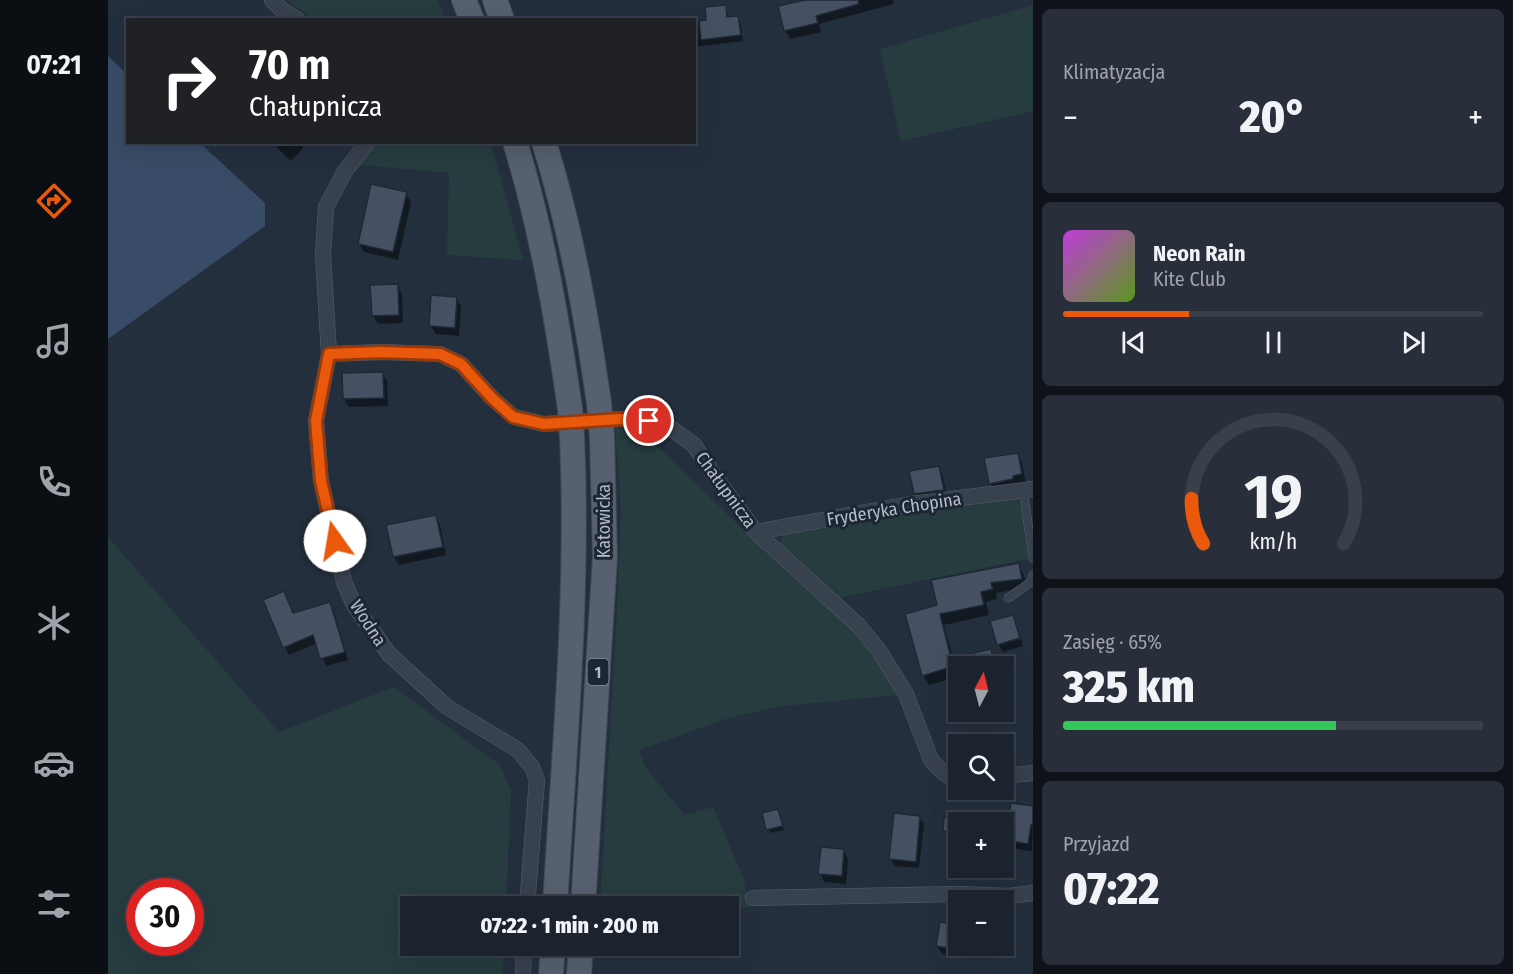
<!DOCTYPE html>
<html lang="pl">
<meta charset="utf-8">
<style>
body{margin:0;font-family:"Fira Sans Condensed",sans-serif;background:#282f3a;color:#f1f3f6;height:100vh;display:flex;flex-direction:column;font-size:22px;white-space:nowrap}
*{box-sizing:border-box;margin:0}
p{font-size:20px;color:#a0a4aa}
.icon{flex:none;width:33px;height:33px;fill:none;stroke:currentColor;stroke-width:2;stroke-linecap:round;stroke-linejoin:round}
.map{position:relative;flex:1;overflow:hidden}
.details{display:flex;flex-direction:column;gap:9px;padding:9px;background:#0f1319;width:480px}
.details>*{flex:none}
.banner{position:absolute;left:18px;top:18px;width:570px;height:126px;border-radius:0px;box-shadow:0 6px 24px #0002,0 0 0 2px #39404a;background:#202124;color:#fff;overflow:hidden}
.needle{width:39px;rotate:7deg}
.controls{position:absolute;left:840px;top:656px;display:grid;gap:12px}
.controls a{display:grid;place-items:center;width:66px;height:66px;border-radius:0px;background:#1b232e;box-shadow:0 6px 24px #0002,0 0 0 2px #39404a;font-size:30px}
.speed{position:absolute;left:18px;top:878px;display:flex;gap:12px;font-size:30px;font-weight:700;text-align:center}
.speed>*{display:grid;place-content:center;width:78px;height:78px;border-radius:50%;background:#1b232e;box-shadow:0 6px 24px #0002,0 0 0 2px #39404a;line-height:1}
.speed .limit{border:9px solid #d22;background:#fff;color:#111}
.pin{position:absolute;display:grid;place-items:center;width:51px;height:51px;color:#fff;margin:-26px;border:3px solid #fff;border-radius:50%;box-shadow:0 2px 6px #0007}
.me{position:absolute;width:66px;margin:-33px;rotate:347deg;stroke-linejoin:round;filter:drop-shadow(0 0 4px #0008)}
.turn{display:flex;align-items:center;gap:21px;height:126px;padding:0 24px;font-size:27px}
.turn .icon{width:78px;height:78px;stroke-width:2.5}
.turn b{display:block;font-size:42px;line-height:51px}
.big{font-size:45px;font-weight:800;line-height:1.1}
.details .widget{flex:1;display:flex;flex-direction:column;justify-content:center;gap:9px;min-width:0;padding:0 21px;border-radius:9px;background:#282f3a}
.details .dial{align-items:center;gap:0}
.dial svg{height:156px;overflow:visible;fill:none;stroke:#39404a;stroke-width:7;stroke-linecap:round;text-anchor:middle}
.dial text{fill:#f1f3f6;stroke:none}
.song{display:flex;align-items:center;gap:18px}
.cover{width:72px;height:72px;border-radius:9px;background:linear-gradient(135deg,hsl(290 70% 55%),hsl(90 70% 35%))}
.played{height:6px;border-radius:3px;background:linear-gradient(90deg,#ea580c 30%,#39404a 30%)}
.keys{display:flex;justify-content:space-around;direction:ltr}
.heat{display:flex;justify-content:space-between;align-items:center;font-size:33px;direction:ltr}
.charge{height:9px;border-radius:4px;background:linear-gradient(90deg,#34c759 65%,#39404a 0)}
.trip{position:absolute;left:292px;top:896px;width:339px;height:60px;border-radius:0px;background:#1b232e;box-shadow:0 6px 24px #0002,0 0 0 2px #39404a;font-weight:800;line-height:60px;text-align:center}
main{display:flex;flex:1;min-height:0}
.tab-bar{display:flex;flex-direction:column;width:108px;justify-content:space-around;align-items:center;background:#0b0e12;color:#a0a4aa}
.tab-bar .icon{width:42px;height:42px}
.tab-bar .on{color:#ea580c}
.tab-bar b{font-size:27px;color:#f1f3f6}
.map>svg:first-child{display:block}
.green{fill:#263c3f;fill-rule:evenodd}
.water{fill:#394c67}
.shadow{fill:#0007}
.building{fill:#455162;stroke:#1f2835;stroke-width:1.5}
.lines{fill:none;stroke-linecap:round;stroke-linejoin:round}
.service-casing{stroke:#565f6c;stroke-width:9}
.minor-casing{stroke:#565f6c;stroke-width:16}
.primary-casing{stroke:#414a57;stroke-width:26}
.service{stroke:#38414e;stroke-width:8}
.minor{stroke:#38414e;stroke-width:15}
.primary{stroke:#56606e;stroke-width:24}
.primary-bridge-casing{stroke:#414a57;stroke-width:26;stroke-linecap:butt}
.primary-bridge{stroke:#56606e;stroke-width:24}
.route-casing{stroke:#983908;stroke-width:15}
.route{stroke:#ea580c;stroke-width:10}
.labels{text-anchor:middle;stroke-width:6;stroke-linejoin:round;paint-order:stroke}
.shield{fill:#1d2633;stroke:#878f9c;stroke-width:1.5}
.shield-label{font-size:16px;font-weight:bold;fill:#b4bcc9}
.street-label{font-size:18px;fill:#b4bcc9;stroke:#1d2633}
</style>
<main>
<nav class="tab-bar">
<b>07:21</b>
<svg class="icon on" aria-label="directions" viewBox="0 0 24 24"><path d="M12 3l9 9-9 9-9-9zM9 14v-3h6M13 9l2 2-2 2"/></svg>
<svg class="icon" aria-label="music" viewBox="0 0 24 24"><path d="M9 18V5l10-2v13"/><circle cx="6" cy="18" r="3"/><circle cx="16" cy="16" r="3"/></svg>
<svg class="icon" aria-label="phone" viewBox="0 0 24 24"><path d="M5 4h4l2 5-3 2q2 4 5 5l2-3 5 2v4C11 20 4 13 5 4z"/></svg>
<svg class="icon" aria-label="climate" viewBox="0 0 24 24"><path d="M12 3v18M4 7l16 10M4 17L20 7"/></svg>
<svg class="icon" aria-label="car" viewBox="0 0 24 24"><path d="M5 17H2v-5l4-1 3-4h7l3 4 3 1v5h-3M9 17h6M6 11h13"/><circle cx="7" cy="17" r="2"/><circle cx="17" cy="17" r="2"/></svg>
<svg class="icon" aria-label="filters" viewBox="0 0 24 24"><path d="M4 7h16M4 17h16"/><circle cx="9" cy="7" r="2"/><circle cx="15" cy="17" r="2"/></svg>
</nav>
<div class="map">
<svg width="925" height="974" viewBox="0 0 925 974">
<rect width="100%" height="100%" fill="#242f3e"/>
<!-- green -->
<g class="green">
<path d="M178,0H330L337,19H206Z"/>
<path d="M925,5V111L793,141L772,49Z"/>
<path d="M270,142L383,143L415,260L339,255L341,173L252,165Z"/>
<path d="M507,428L526,430L538,435L642,536L745,628L763,649L789,695L675,706L624,717L531,750L539,770L577,815L605,807L635,877L642,907L621,909V906H492L509,609L513,508Z"/>
<path d="M910,498L913,507L920,559L731,598L671,545L676,533L825,506L840,507L863,501Z"/>
<path d="M0,537L171,732L286,687L392,765L403,791L398,906H303V945H396L394,974H0ZM32,891H82V942H32Z"/>
</g>
<!-- water -->
<path class="water" d="M0,56L19,74L20,142L92,143L157,203V226L0,339Z"/>
<!-- shadow -->
<g class="shadow">
<path d="M704,0H785L786,4L711,24L713,32L682,39L677,30Z"/>
<path d="M617,6L621,19L629,18L633,24L635,41L586,47V23L600,21Z"/>
<path d="M163,142H192L195,148L183,161Z"/>
<path d="M298,194L303,202L290,260L256,252L251,244Z"/>
<path d="M289,286L294,294L295,323L270,324L265,316Z"/>
<path d="M348,298L353,306L351,336L328,334L323,326Z"/>
<path d="M274,373L279,381L280,406L241,407L236,399Z"/>
<path d="M910,454L914,463L918,483L887,491L882,483Z"/>
<path d="M831,467L835,476L839,498L812,502L807,493Z"/>
<path d="M327,516L332,524L338,555L291,565L286,557Z"/>
<path d="M910,565L916,575L918,588L888,593L889,599L878,602L881,615L836,625L850,677L821,685L815,675L830,606Z"/>
<path d="M222,604L226,612L240,660L218,666L209,643L181,655L177,647L185,614Z"/>
<path d="M913,639L915,646L895,652L891,645Z"/>
<path d="M925,809L924,851L909,849L904,841Z"/>
<path d="M670,810L676,830L662,833L656,814Z"/>
<path d="M848,811L869,814L873,822H850V852L844,843V839H841L836,831L847,819Z"/>
<path d="M811,817L816,824L811,868L787,866L783,859Z"/>
<path d="M735,851L740,859L738,884L716,882L712,873Z"/>
<path d="M833,923L850,926V945H859L857,958L834,954L829,946Z"/>
</g>
<!-- building -->
<g class="building">
<path d="M697,0H750L751,4L708,16L710,23L676,31L670,6Z"/>
<path d="M618,5L619,17L630,16L633,35L593,40L591,21L598,20L597,7Z"/>
<path d="M263,184L299,192L285,252L250,244Z"/>
<path d="M290,284L291,315L264,316L262,285Z"/>
<path d="M323,295L349,297L347,328L321,326Z"/>
<path d="M275,372L276,398L235,399L234,373Z"/>
<path d="M910,453L914,474L905,476V479L881,484L876,458Z"/>
<path d="M831,466L836,490L806,494L801,471Z"/>
<path d="M328,515L335,547L285,557L278,525Z"/>
<path d="M911,563L914,579L883,583L885,589L873,592L876,605L832,614L843,658L883,649L887,666H846L814,676L797,614L829,605L823,580Z"/>
<path d="M176,591L185,613L222,602L237,652L212,659L205,635L175,648L155,600Z"/>
<path d="M905,615L912,638L889,645L882,621Z"/>
<path d="M903,803L925,806V826L923,825L920,844L897,840Z"/>
<path d="M670,809L675,826L658,830L654,813Z"/>
<path d="M786,813L812,816L808,862L781,859Z"/>
<path d="M836,817L850,818V833L835,831Z"/>
<path d="M713,847L736,849L734,876L710,874Z"/>
<path d="M832,922L850,925V950L828,946Z"/>
</g>
<g class="lines">
<!-- service casing -->
<g class="service-casing">
<g id="service">
<path d="M915,490L925,558"/>
<path d="M900,598L923,582L925,575"/>
</g>
</g>
<!-- minor casing -->
<g class="minor-casing">
<g id="minor">
<path d="M164,0L173,9L190,20"/>
<path d="M260,142L237,171L218,207L215,255L221,354L208,421L213,481L236,582L246,605L281,654L339,707L410,750L424,767L429,780L419,906"/>
<path d="M221,354L273,352L332,354L353,364L384,398L406,417L436,424L512,419L541,421L564,429L586,445L605,474L648,532L751,626L770,649L798,694L823,760L837,774L850,779"/>
<path d="M648,532L803,504L925,489"/>
<path d="M896,776L925,773"/>
<path d="M645,898L852,894L901,896L925,893"/>
<path d="M415,974L416,945"/>
</g>
</g>
<!-- primary casing -->
<g class="primary-casing">
<g id="primary">
<path d="M356,0L364,20"/>
<path d="M387,0L394,20"/>
<path d="M407,142C434,230 449,319 462,409"/>
<path d="M436,142C463,229 478,314 491,403"/>
<path d="M447,906C456,751 471,594 464,438"/>
<path d="M475,906L497,557L494,437"/>
<path d="M443,974L445,945"/>
<path d="M471,974L473,945"/>
</g>
</g>
<!-- service -->
<use href="#service" class="service"/>
<!-- minor -->
<use href="#minor" class="minor"/>
<!-- primary -->
<use href="#primary" class="primary"/>
<!-- primary-bridge casing -->
<g class="primary-bridge-casing">
<g id="primary-bridge">
<path d="M491,403L494,437"/>
<path d="M462,409L464,438"/>
</g>
</g>
<!-- primary-bridge -->
<use href="#primary-bridge" class="primary-bridge"/>
</g>
<g class="lines">
<!-- route casing -->
<g class="route-casing">
<path id="route" d="M227,541L213,481L208,421L221,354L273,352L332,354L353,364L384,398L405,417L436,424L512,419L541,421"/>
</g>
<!-- route -->
<use href="#route" class="route"/>
</g>
<g class="labels">
<!-- shield labels -->
<rect class="shield" x="479.5" y="659" width="21" height="26" rx="4.5"/>
<g class="shield-label">
<text x="490" y="678">1</text>
</g>
<!-- street labels -->
<g class="street-label">
<text transform="translate(618 490) rotate(54)" y="6">Chałupnicza</text>
<text transform="translate(786 509) rotate(-9)" y="6">Fryderyka Chopina</text>
<text transform="translate(496 521) rotate(-90)" y="6">Katowicka</text>
<text transform="translate(260 623) rotate(57)" y="6">Wodna</text>
</g>
</g>
</svg>
<div class="controls">
<a><svg class="needle" viewBox="-14 -14 28 28"><path d="M0-13l5 13h-10z" fill="#e53935"/><path d="M0 13l5-13h-10z" fill="#a0a4aa"/></svg></a>
<a><svg class="icon" aria-label="search" viewBox="0 0 24 24"><circle cx="10" cy="10" r="6"/><path d="M15 15l6 6"/></svg></a>
<a>+</a>
<a>−</a>
</div>
<div class="speed"><div class="limit">30</div></div>
<div class="pin" style="left:541px;top:421px;background:#d93025"><svg class="icon" aria-label="arrive" viewBox="0 0 24 24"><path d="M6 21V4h12l-3 4 3 4H6"/></svg></div>
<svg class="me" style="left:227px;top:541px" viewBox="-20 -20 40 40"><circle r="19" fill="#fff"/><path d="M0-13L10 11 0 6-10 11z" fill="#ea580c"/></svg>
<div class="trip">07:22 · 1 min · 200 m</div>
<div class="banner">
<div class="turn"><svg class="icon" aria-label="right" viewBox="0 0 24 24"><path d="M7 20v-9h11M14 6l5 5-5 5"/></svg><div><b>70 m</b>Chałupnicza</div></div>
</div>
</div>
<section class="details">
<div class="widget"><p>Klimatyzacja</p>
<div class="heat"><a>−</a><b class="big">20°</b><a>+</a></div>
</div>
<div class="widget">
<div class="song"><i class="cover"></i><div><b>Neon Rain</b><p>Kite Club</p></div></div>
<div class="played"></div>
<div class="keys"><svg class="icon" aria-label="previous" viewBox="0 0 24 24"><path d="M18 5L8 12l10 7zM5 5v14"/></svg><svg class="icon" aria-label="pause" viewBox="0 0 24 24"><path d="M8 5v14M16 5v14"/></svg><svg class="icon" aria-label="next" viewBox="0 0 24 24"><path d="M6 5l10 7-10 7zM19 5v14"/></svg></div>
</div>
<div class="widget dial"><svg viewBox="0 0 100 80">
<path d="M14 69A42 42 0 1 1 86 69"/>
<path d="M14 69A42 42 0 0 1 8 46" stroke="#ea580c"/>
<text x="50" y="56" font-size="32" font-weight="700">19</text>
<text x="50" y="72" font-size="11">km/h</text>
</svg></div>
<div class="widget"><p>Zasięg · 65%</p><b class="big">325 km</b><div class="charge"></div></div>
<div class="widget"><p>Przyjazd</p><b class="big">07:22</b></div>
</section>
</main>
